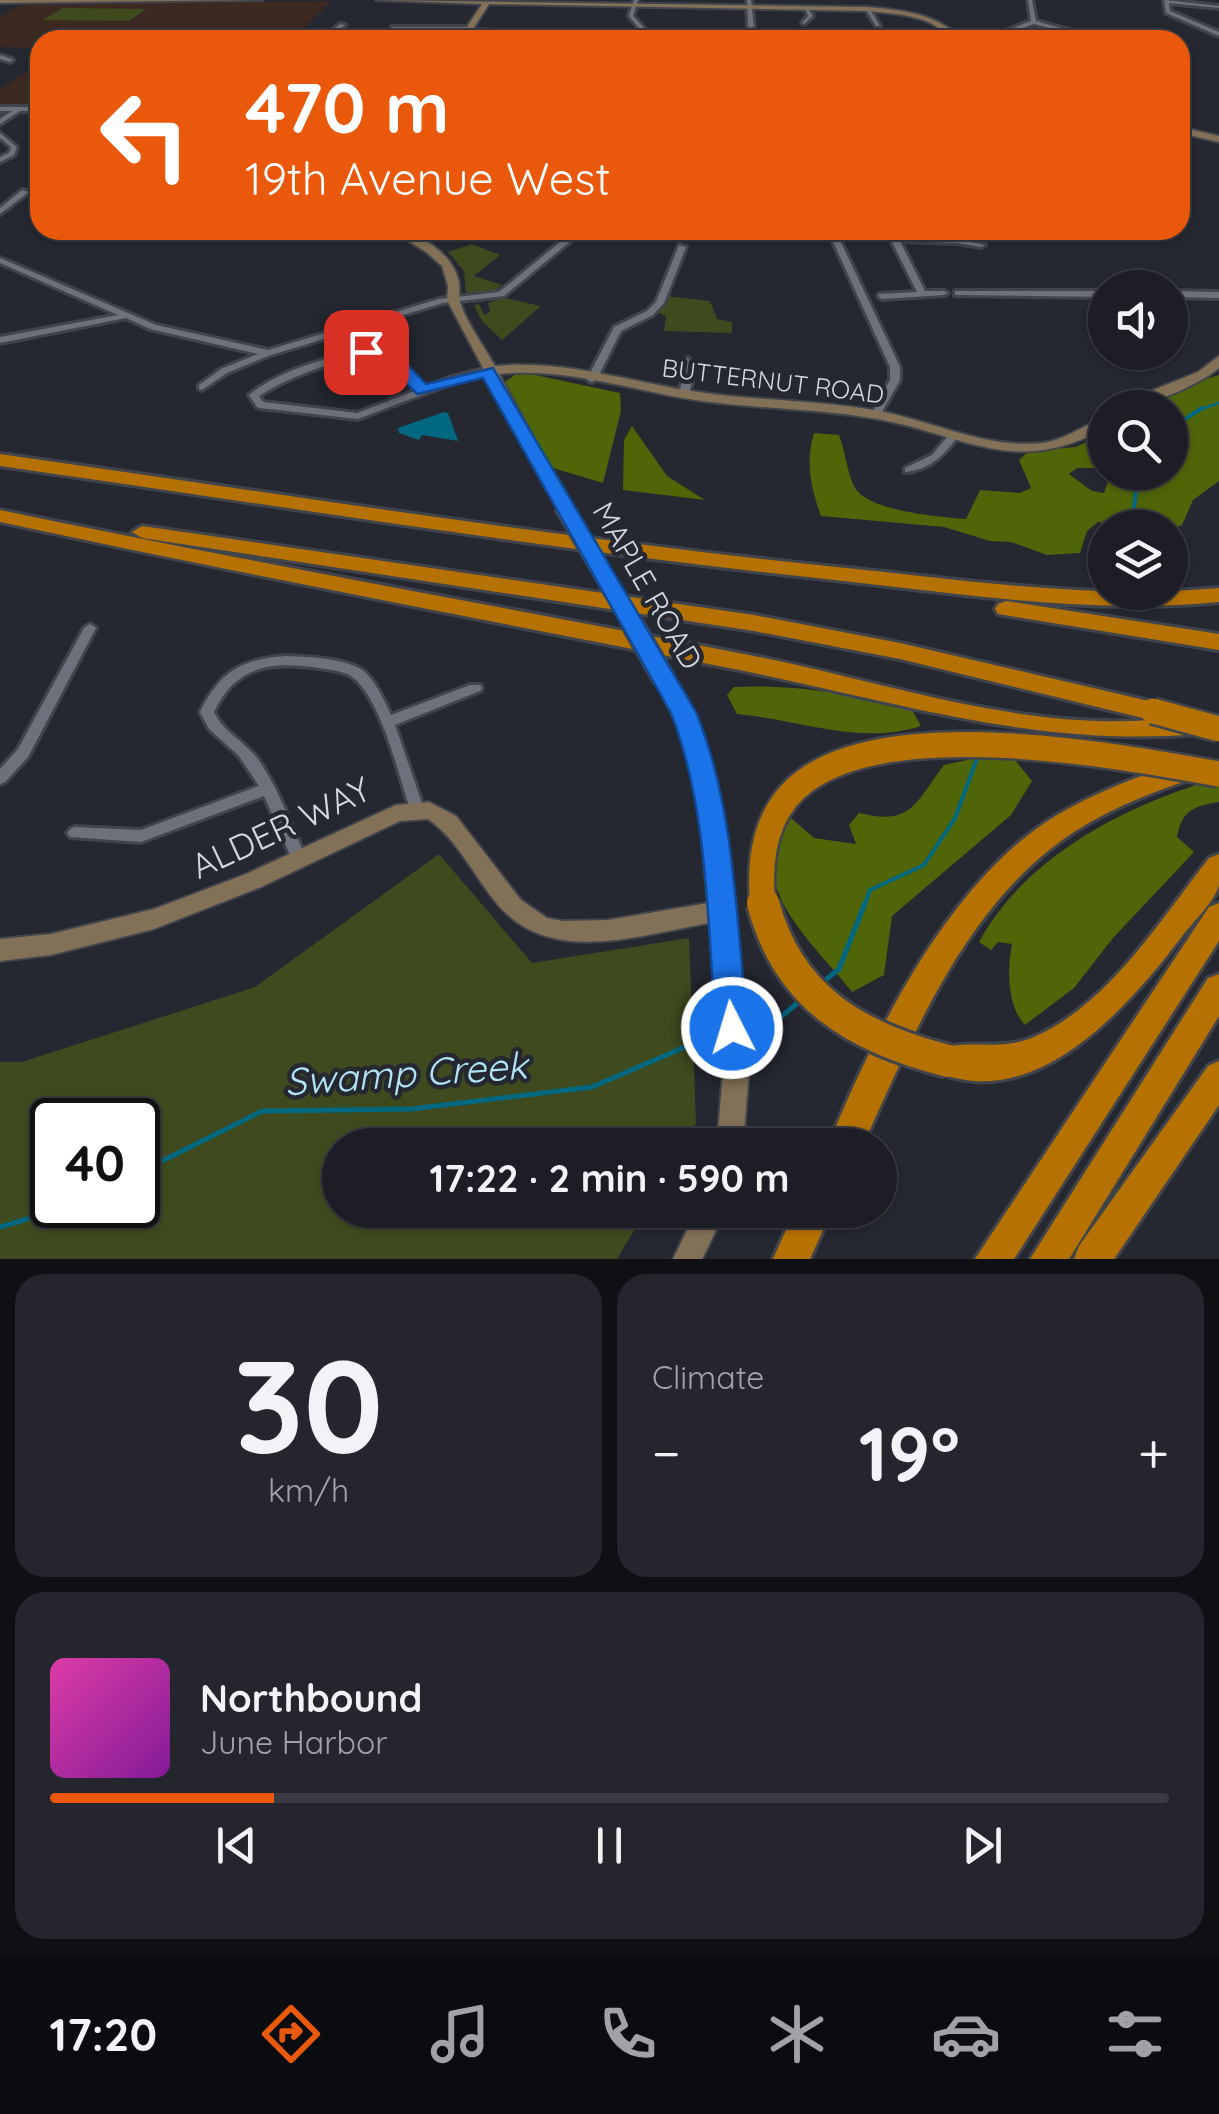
<!DOCTYPE html>
<meta charset="utf-8">
<style>
body{margin:0;font-family:Quicksand,sans-serif;background:#25262d;color:#f1f3f6;height:100vh;display:flex;flex-direction:column;font-size:38px;white-space:nowrap}
*{box-sizing:border-box;margin:0}
p{font-size:32px;color:#a0a2a7}
.icon{flex:none;width:55px;height:55px;fill:none;stroke:currentColor;stroke-width:2;stroke-linecap:round;stroke-linejoin:round}
.map{position:relative;height:1259px;overflow:hidden}
.sheet{display:flex;flex-direction:column;gap:15px;padding:15px;background:#0f1014;flex:1}
.sheet>*{flex:none}
.top-card{position:absolute;left:30px;top:30px;width:1160px;height:210px;border-radius:30px;box-shadow:0 2px 8px #0004,0 0 0 2px #3a3b42;background:#ea580c;color:#fff;overflow:hidden}
.controls{position:absolute;left:1088px;top:270px;display:grid;gap:20px}
.controls a{display:grid;place-items:center;width:100px;height:100px;border-radius:50%;background:#1c1d25;box-shadow:0 2px 8px #0004,0 0 0 2px #3a3b42;font-size:50px}
.speed{position:absolute;left:30px;top:1098px;display:flex;gap:20px;font-size:50px;font-weight:700;text-align:center}
.speed>*{display:grid;place-content:center;width:130px;height:130px;border-radius:50%;background:#1c1d25;box-shadow:0 2px 8px #0004,0 0 0 2px #3a3b42;line-height:1}
.speed .limit{border:5px solid #111;border-radius:15px;background:#fff;color:#111}
.pin{position:absolute;display:grid;place-items:center;width:85px;height:85px;color:#fff;margin:-42px;border-radius:20px;box-shadow:0 5px 15px #0006}
.me{position:absolute;width:110px;margin:-55px;rotate:355deg;stroke-linejoin:round;filter:drop-shadow(0 0 8px #0008)}
.turn{display:flex;align-items:center;gap:35px;height:210px;padding:0 50px;font-size:45px}
.turn .icon{width:130px;height:130px;stroke-width:2.5}
.turn b{display:block;font-size:70px;line-height:85px}
.big{font-size:75px;font-weight:700;line-height:1.1}
.sheet .widget{flex:1;display:flex;flex-direction:column;justify-content:center;gap:15px;min-width:0;padding:0 35px;border-radius:30px;background:#25262d}
.sheet .dial{align-items:center;gap:0}
.dial b{font-size:130px;line-height:1}
.song{display:flex;align-items:center;gap:30px}
.cover{width:120px;height:120px;border-radius:15px;background:linear-gradient(135deg,hsl(320 70% 55%),hsl(290 70% 35%))}
.played{height:10px;border-radius:5px;background:linear-gradient(90deg,#ea580c 20%,#3a3b42 20%)}
.keys{display:flex;justify-content:space-around;direction:ltr}
.heat{display:flex;justify-content:space-between;align-items:center;font-size:55px;direction:ltr}
.sheet .tiles{flex:1;display:grid;gap:15px;grid-template-columns:1fr 1fr}
.widget:last-child{grid-column:span 2}
.trip{position:absolute;left:322px;top:1128px;width:575px;height:100px;border-radius:50px;background:#1c1d25;box-shadow:0 2px 8px #0004,0 0 0 2px #3a3b42;font-weight:700;line-height:100px;text-align:center}
.menu{display:flex;height:160px;justify-content:space-around;align-items:center;background:#0b0c0f;color:#a0a2a7}
.menu .icon{width:70px;height:70px}
.menu .selected{color:#ea580c}
.menu b{font-size:45px;color:#f1f3f6}
.map>svg:first-child{display:block}
.education{fill:#3c2a22}
.green{fill:#3f4b1f;fill-rule:evenodd}
.forest{fill:#506408}
.water{fill:#006981}
.lines{fill:none;stroke-linecap:round;stroke-linejoin:round}
.stream-far2{stroke:#006981;stroke-width:2.5}
.stream-far1{stroke:#006981;stroke-width:4}
.stream{stroke:#006981;stroke-width:5}
.street-casing{stroke:#42444c;stroke-width:6}
.secondary-casing{stroke:#42444c;stroke-width:4}
.highway-casing{stroke:#42444c;stroke-width:6}
.street{fill:#6e717c;fill-rule:evenodd}
.secondary{fill:#837157;fill-rule:evenodd}
.highway{fill:#b57200;fill-rule:evenodd}
.secondary-bridge-far1-casing{stroke:#42444c;stroke-width:20;stroke-linecap:butt}
.secondary-bridge-casing{stroke:#42444c;stroke-width:25;stroke-linecap:butt}
.highway-bridge-far1-casing{stroke:#42444c;stroke-width:30;stroke-linecap:butt}
.highway-bridge-casing{stroke:#42444c;stroke-width:38;stroke-linecap:butt}
.secondary-bridge-far1{stroke:#837157;stroke-width:15}
.secondary-bridge{stroke:#837157;stroke-width:20}
.highway-bridge-far1{stroke:#b57200;stroke-width:25}
.highway-bridge{stroke:#b57200;stroke-width:32}
.route{fill:#1a73e8;stroke:#114b97;stroke-width:2.5}
.labels{text-anchor:middle;stroke-width:9;stroke-linejoin:round;paint-order:stroke}
.far-street-label{font-size:25px;fill:#d5d7de;stroke:#252731}
.street-label{font-size:30px;fill:#d5d7de;stroke:#252731}
.near-street-label{font-size:35px;fill:#d5d7de;stroke:#252731}
.near-water-label{font-size:38px;font-style:italic;fill:#b2e4f5;stroke:#252731}
</style>
<div class="map">
<svg width="1219" height="1259" viewBox="0 0 1219 1259">
<rect width="100%" height="100%" fill="#252731"/>
<!-- education -->
<g class="education">
<path d="M332,1L291,40H40V48L0,47V16L21,5Z"/>
<path d="M40,63V106H0V89Z"/>
</g>
<!-- green -->
<g class="green">
<path d="M63,8L146,9L129,21L43,20Z"/>
<path d="M472,244L500,255L474,276L502,285C492,293 478,298 466,292L464,271L448,252Z"/>
<path d="M667,296L710,301L717,319L732,322V333L664,331L666,316L658,312Z"/>
<path d="M504,298L541,306L502,340L482,321L474,305L479,304L484,315L490,312L488,303Z"/>
<path d="M439,854L532,963L689,938L696,1123L683,1145H340V1210H646L617,1259H0V1062H22L255,987ZM52,1120H138V1205H52Z"/>
</g>
<!-- forest -->
<g class="forest">
<path d="M526,373L620,393L621,411L603,483L553,468L502,384L516,374Z"/>
<path d="M1219,375V481L1193,500L1182,525L1171,530L1098,522L1087,531L1080,553L1047,555L1011,542L990,541L944,527L821,516C811,488 805,462 814,433L839,435C845,450 848,476 855,488C869,511 939,517 966,519L980,490L1020,493L1031,488L1019,460L1029,451L1076,447L1105,433V468H1077L1069,474L1092,491L1104,493L1111,473L1170,472V408L1142,407L1168,391Z"/>
<path d="M632,426L667,476L705,500L623,490L624,440Z"/>
<path d="M734,687C792,684 856,694 912,710L921,726C861,746 797,719 737,714L727,695Z"/>
<path d="M986,756L1015,760L1032,781L1011,815L892,916L884,975L852,992C814,943 737,881 791,818L814,838L856,844L849,825L859,813C912,826 915,803 944,765Z"/>
<path d="M1205,782L1219,785V802C1194,806 1182,810 1177,837L1194,852L1113,938L1074,988L1025,1025C1007,1006 1007,969 1012,944L998,942L991,950L979,942C1024,859 1117,810 1205,782Z"/>
</g>
<!-- water -->
<path class="water" d="M444,412L448,413L458,441L422,435L419,440L399,433L398,428Z"/>
<g class="lines">
<!-- stream-far2 -->
<path class="stream-far2" d="M1199,410L1219,403"/>
<!-- stream-far1 -->
<g class="stream-far1">
<path d="M1170,429L1202,408"/>
<path d="M1120,528L1133,517L1138,472"/>
<path d="M864,906L870,890L924,865L955,818L979,753"/>
</g>
<!-- stream -->
<g class="stream">
<path d="M823,982L839,969L865,903"/>
<path d="M777,1020L800,1001"/>
<path d="M138,1173L262,1111L411,1109L592,1087L685,1047"/>
<path d="M0,1227L73,1205"/>
</g>
<!-- street casing -->
<g class="street-casing">
<g id="street">
<path d="M634,0H638L633,16L647,31L646,40H640L641,31L629,16Z"/>
<path d="M747,0H751L754,26L751,28L748,26Z"/>
<path d="M1028,0H1032L1036,21L1105,40H1096L1034,24L989,40H981L1031,21Z"/>
<path d="M1164,0L1219,6V8L1169,3L1170,11L1219,32V36L1166,13Z"/>
<path d="M807,7L813,16L804,24L802,23L808,16L805,8Z"/>
<path d="M865,8H869L880,26H876Z"/>
<path d="M340,24L345,25L326,40H320Z"/>
<path d="M392,27H470L472,30L529,32L468,33L466,30H397L400,36L397,38L394,36Z"/>
<path d="M0,55L12,59L13,60L10,62L0,59Z"/>
<path d="M0,107H40V111H20L0,124V119L12,111H0Z"/>
<path d="M0,133L17,147L14,155L0,162V157L9,153L11,147L0,138Z"/>
<path d="M22,190L29,192L0,214V208Z"/>
<path d="M122,230H139L123,234L119,232Z"/>
<path d="M189,230H206L226,234L282,230L278,232L226,238Z"/>
<path d="M575,230H584L504,296L443,303L268,356L227,373L202,390L199,389V385L221,369L258,354L150,329L126,318L0,343V337L118,315L0,263V258L156,325L268,350L439,299L499,292Z"/>
<path d="M822,230H831L838,236L900,367V380L879,417L876,418L871,415L890,380V367L831,237Z"/>
<path d="M886,230H894L897,237L957,239L985,245L981,247L957,243L900,241L925,291H944L948,293L944,295L882,299L878,296L879,294L917,292Z"/>
<path d="M679,245L686,247L664,303L653,315L621,331L597,379L592,382L589,381L587,379L614,327L647,311L656,302Z"/>
<path d="M955,291H1105V297L958,295H955Z"/>
<path d="M1170,291L1219,292V298L1170,297Z"/>
<path d="M371,350C397,351 409,369 425,387L449,378L487,368L492,371L455,382L358,419L260,408L257,407L249,395C279,370 333,355 371,350ZM371,355C392,356 404,375 417,390L357,413L263,402L259,396C292,375 333,361 371,355Z"/>
<path d="M688,358L696,365L689,394L684,397L679,394L686,365L683,361Z"/>
<path d="M952,435L957,438C943,456 929,470 905,472V468L932,455L948,436Z"/>
<path d="M90,624L96,628L28,757L5,782L0,784V769L18,749L84,628Z"/>
<path d="M287,656C308,657 350,658 366,673C377,684 385,702 391,715L470,685H480L482,688L480,691L395,725L424,809L422,813L417,815L412,813L410,809C398,773 383,706 356,680C347,671 332,670 319,668C272,661 236,665 214,712C223,732 244,741 257,758C279,788 291,826 307,859L304,864L299,866L294,864L264,796L141,842L70,837L67,833L70,829L75,827L141,830L259,786L239,756L209,729L200,712C220,671 242,659 287,656Z"/>
</g>
</g>
<!-- secondary casing -->
<g class="secondary-casing">
<g id="secondary">
<path d="M0,0H262L0,3Z"/>
<path d="M376,0L867,7C902,10 937,13 963,40C949,39 939,26 926,21C907,14 887,13 867,11L489,4L466,40H458L482,4Z"/>
<path d="M1180,127L1219,136V142L1180,133Z"/>
<path d="M391,230C416,230 452,253 458,279C461,287 458,295 460,302C467,324 484,346 495,366C563,359 630,382 698,392C758,401 819,400 879,411C933,421 986,449 1042,443C1066,440 1083,425 1105,418V428C1016,478 965,435 877,419C817,408 755,409 695,400C631,390 564,367 499,374L570,505L562,510L557,508L486,375L480,371L483,368L447,300L448,286L442,266L426,252Z"/>
<path d="M1219,356V368C1197,386 1146,408 1119,408L1131,399L1198,372Z"/>
<path d="M664,672L670,674L706,744L720,815L749,1071L743,1145H717L723,1071L710,923C638,935 547,968 495,901C472,873 458,840 428,819L400,821L261,887L154,929L51,955L0,961V939L51,934L154,909L246,874L396,805L429,802L456,816L521,900L547,918L563,921L608,920L708,903L700,815L686,744L655,679L658,674Z"/>
<path d="M697,1210H726L702,1259H673Z"/>
</g>
</g>
<!-- highway casing -->
<g class="highway-casing">
<g id="highway">
<path d="M0,454C275,493 550,537 827,566C958,579 1089,600 1219,588V602C1087,615 957,593 826,579C550,550 275,505 0,466Z"/>
<path d="M0,510C249,562 499,606 749,655C879,680 1016,730 1151,720L900,659L754,631L142,538L132,532L142,526L754,615L900,643L1153,702L1162,705L1165,711L1156,719L1200,716L1209,718L1212,725L1209,732L1200,734C1031,748 892,700 729,668C486,620 242,574 0,522Z"/>
<path d="M1006,601L1219,634V650L998,614L995,609L998,604Z"/>
<path d="M1191,759L1200,762L1204,769L1200,776C1156,791 1114,806 1074,832C967,902 914,1033 863,1145H828C875,1032 949,880 1057,815C1100,790 1144,774 1191,759Z"/>
<path d="M1219,854C1219,864 1219,876 1219,885C1215,901 1193,922 1183,935C1130,1005 1037,1114 937,1072L932,1061L937,1050C966,1038 1000,1052 1034,1037C1109,1004 1160,920 1209,858Z"/>
<path d="M1219,903V941L1014,1259H975L1209,907Z"/>
<path d="M1219,974V1016L1069,1259H1030L1208,978Z"/>
<path d="M1219,1061V1105L1114,1259H1074L1079,1246L1208,1066Z"/>
<path d="M795,1210H832L810,1259H773Z"/>
</g>
</g>
<!-- street -->
<use href="#street" class="street"/>
<!-- secondary -->
<use href="#secondary" class="secondary"/>
<!-- highway -->
<use href="#highway" class="highway"/>
<!-- secondary-bridge-far1 casing -->
<g class="secondary-bridge-far1-casing">
<path id="secondary-bridge-far1" d="M562,505L634,628"/>
</g>
<!-- secondary-bridge casing -->
<g class="secondary-bridge-casing">
<path id="secondary-bridge" d="M633,625L664,679"/>
</g>
<!-- highway-bridge-far1 casing -->
<g class="highway-bridge-far1-casing">
<g id="highway-bridge-far1">
<path d="M1153,711L1219,729"/>
<path d="M763,906C758,860 765,810 805,781C894,715 1115,755 1219,774"/>
</g>
</g>
<!-- highway-bridge casing -->
<g class="highway-bridge-casing">
<path id="highway-bridge" d="M763,903C788,998 857,1038 948,1061"/>
</g>
<!-- secondary-bridge-far1 -->
<use href="#secondary-bridge-far1" class="secondary-bridge-far1"/>
<!-- secondary-bridge -->
<use href="#secondary-bridge" class="secondary-bridge"/>
<!-- highway-bridge-far1 -->
<use href="#highway-bridge-far1" class="highway-bridge-far1"/>
<!-- highway-bridge -->
<use href="#highway-bridge" class="highway-bridge"/>
</g>
<!-- route -->
<path class="route" d="M366,347L397,354L426,384L493,368L696,712C736,810 736,924 748,1028L743,1039L732,1044L721,1039L716,1028C707,925 709,811 671,713L483,378L417,394L385,361L360,355L357,352Z"/>
<g class="labels">
<!-- far-street labels -->
<g class="far-street-label">
<text transform="translate(773 381) rotate(7)" y="9">BUTTERNUT ROAD</text>
</g>
<!-- street labels -->
<g class="street-label">
<text transform="translate(647 586) rotate(60)" y="10">MAPLE ROAD</text>
</g>
<!-- near-street labels -->
<g class="near-street-label">
<text transform="translate(281 828) rotate(-25)" y="12">ALDER WAY</text>
</g>
<!-- near-water labels -->
<g class="near-water-label">
<text transform="translate(406 1074) rotate(-4)" y="13">Swamp Creek</text>
</g>
</g>
</svg>
<div class="controls">
<a><svg class="icon" aria-label="sound" viewBox="0 0 24 24"><path d="M4 9h4l5-4v14l-5-4H4zM17 9q2 3 0 6"/></svg></a>
<a><svg class="icon" aria-label="search" viewBox="0 0 24 24"><circle cx="10" cy="10" r="6"/><path d="M15 15l6 6"/></svg></a>
<a><svg class="icon" aria-label="layers" viewBox="0 0 24 24"><path d="M12 4l9 5-9 5-9-5zM3 14l9 5 9-5"/></svg></a>
</div>
<div class="speed"><div class="limit">40</div></div>
<div class="pin" style="left:366px;top:352px;background:#d93025"><svg class="icon" aria-label="arrive" viewBox="0 0 24 24"><path d="M6 21V4h12l-3 4 3 4H6"/></svg></div>
<svg class="me" style="left:732px;top:1028px" viewBox="-20 -20 40 40"><circle r="17" fill="#1a73e8" stroke="#fff" stroke-width="3"/><path d="M0-11L8 9 0 5-8 9z" fill="#fff"/></svg>
<div class="trip">17:22 · 2 min · 590 m</div>
<div class="top-card">
<div class="turn"><svg class="icon" aria-label="left" viewBox="0 0 24 24"><path d="M17 20v-9H6M10 6l-5 5 5 5"/></svg><div><b>470 m</b>19th Avenue West</div></div>
</div>
</div>
<section class="sheet">
<div class="tiles">
<div class="widget dial"><b>30</b><p>km/h</p></div>
<div class="widget"><p>Climate</p>
<div class="heat"><a>−</a><b class="big">19°</b><a>+</a></div>
</div>
<div class="widget">
<div class="song"><i class="cover"></i><div><b>Northbound</b><p>June Harbor</p></div></div>
<div class="played"></div>
<div class="keys"><svg class="icon" aria-label="previous" viewBox="0 0 24 24"><path d="M18 5L8 12l10 7zM5 5v14"/></svg><svg class="icon" aria-label="pause" viewBox="0 0 24 24"><path d="M8 5v14M16 5v14"/></svg><svg class="icon" aria-label="next" viewBox="0 0 24 24"><path d="M6 5l10 7-10 7zM19 5v14"/></svg></div>
</div>
</div>
</section>
<nav class="menu">
<b>17:20</b>
<svg class="icon selected" aria-label="directions" viewBox="0 0 24 24"><path d="M12 3l9 9-9 9-9-9zM9 14v-3h6M13 9l2 2-2 2"/></svg>
<svg class="icon" aria-label="music" viewBox="0 0 24 24"><path d="M9 18V5l10-2v13"/><circle cx="6" cy="18" r="3"/><circle cx="16" cy="16" r="3"/></svg>
<svg class="icon" aria-label="phone" viewBox="0 0 24 24"><path d="M5 4h4l2 5-3 2q2 4 5 5l2-3 5 2v4C11 20 4 13 5 4z"/></svg>
<svg class="icon" aria-label="climate" viewBox="0 0 24 24"><path d="M12 3v18M4 7l16 10M4 17L20 7"/></svg>
<svg class="icon" aria-label="car" viewBox="0 0 24 24"><path d="M5 17H2v-5l4-1 3-4h7l3 4 3 1v5h-3M9 17h6M6 11h13"/><circle cx="7" cy="17" r="2"/><circle cx="17" cy="17" r="2"/></svg>
<svg class="icon" aria-label="filters" viewBox="0 0 24 24"><path d="M4 7h16M4 17h16"/><circle cx="9" cy="7" r="2"/><circle cx="15" cy="17" r="2"/></svg>
</nav>
